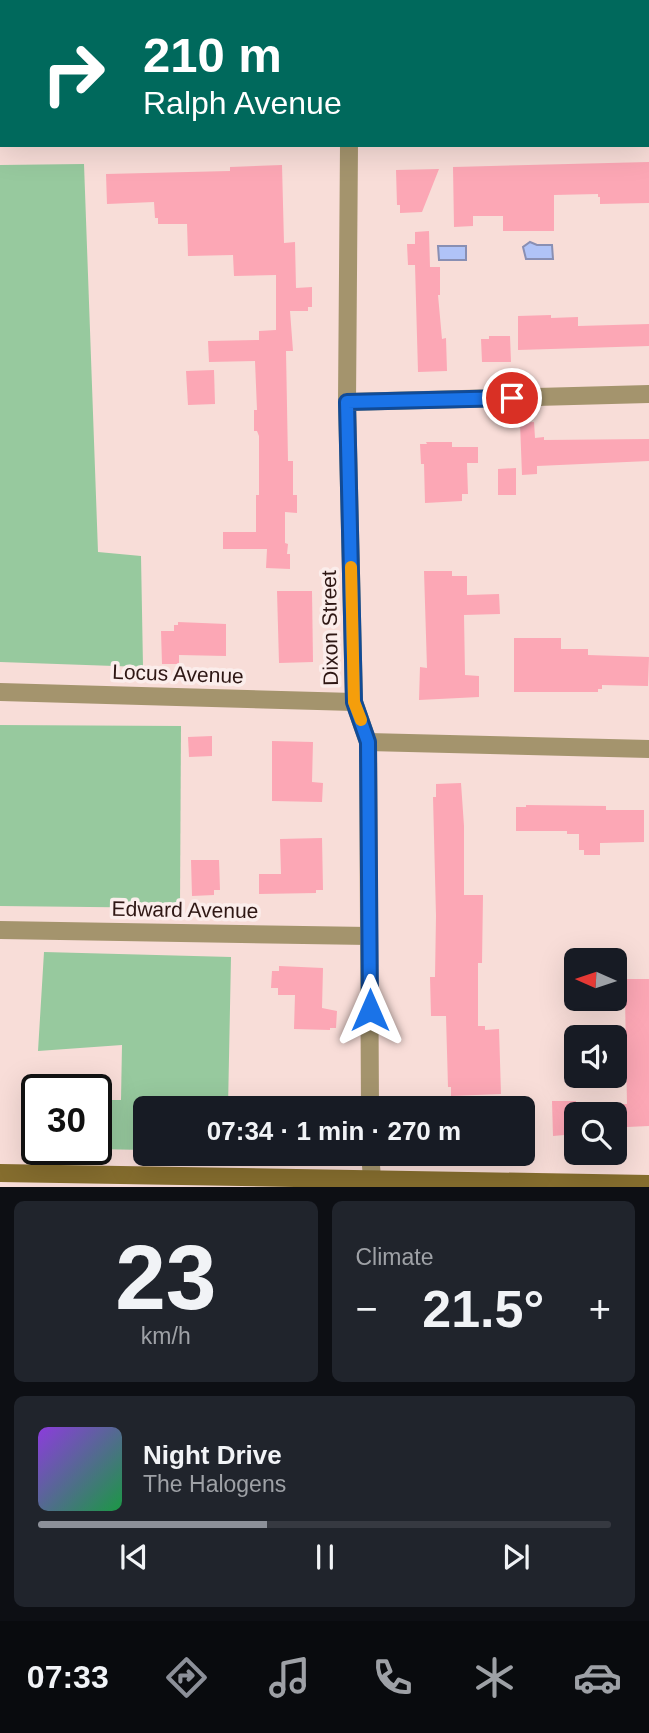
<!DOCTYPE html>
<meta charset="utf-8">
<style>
body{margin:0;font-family:Arial,sans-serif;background:#20242c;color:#f1f3f6;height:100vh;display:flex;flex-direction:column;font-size:26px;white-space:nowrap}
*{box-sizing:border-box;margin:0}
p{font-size:23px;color:#9ea1a6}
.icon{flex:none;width:38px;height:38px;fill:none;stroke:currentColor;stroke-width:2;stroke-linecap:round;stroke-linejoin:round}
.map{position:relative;height:1187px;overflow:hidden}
.details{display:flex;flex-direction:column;gap:14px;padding:14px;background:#0d0f14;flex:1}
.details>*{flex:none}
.banner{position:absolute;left:0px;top:0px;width:649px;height:147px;box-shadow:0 7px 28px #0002;background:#00695c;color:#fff;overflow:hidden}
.needle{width:46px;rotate:273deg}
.tools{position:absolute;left:564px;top:948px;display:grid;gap:14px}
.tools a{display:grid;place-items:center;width:63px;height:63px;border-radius:10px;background:#171b24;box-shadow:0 7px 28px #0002;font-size:35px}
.speed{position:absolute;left:21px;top:1074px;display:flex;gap:14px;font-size:35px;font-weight:700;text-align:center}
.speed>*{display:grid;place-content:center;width:91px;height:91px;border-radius:50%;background:#171b24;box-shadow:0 7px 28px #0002;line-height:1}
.speed .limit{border:4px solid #111;border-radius:10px;background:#fff;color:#111}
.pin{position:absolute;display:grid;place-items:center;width:60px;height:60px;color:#fff;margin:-30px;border:4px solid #fff;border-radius:50%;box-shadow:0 2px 7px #0007}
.me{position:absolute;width:77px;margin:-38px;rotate:0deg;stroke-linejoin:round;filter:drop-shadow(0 0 5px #0008)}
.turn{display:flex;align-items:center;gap:24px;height:147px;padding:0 28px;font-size:32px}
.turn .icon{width:91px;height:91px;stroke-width:2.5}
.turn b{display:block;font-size:49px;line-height:60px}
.big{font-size:52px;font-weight:700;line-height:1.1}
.details .widget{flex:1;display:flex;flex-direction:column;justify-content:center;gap:10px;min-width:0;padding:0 24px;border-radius:10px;background:#20242c}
.details .dial{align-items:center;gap:0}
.dial b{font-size:91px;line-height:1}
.song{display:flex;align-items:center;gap:21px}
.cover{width:84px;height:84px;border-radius:10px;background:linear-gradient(135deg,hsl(270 70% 55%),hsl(140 70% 35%))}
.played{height:7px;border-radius:4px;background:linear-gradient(90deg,#8c9099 40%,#363941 40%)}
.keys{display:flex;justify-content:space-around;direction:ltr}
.heat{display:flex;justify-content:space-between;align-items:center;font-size:38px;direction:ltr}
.details .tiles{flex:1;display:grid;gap:14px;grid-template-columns:1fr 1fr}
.widget:last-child{grid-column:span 2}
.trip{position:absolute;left:133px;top:1096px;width:402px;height:70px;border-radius:10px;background:#171b24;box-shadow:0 7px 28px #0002;font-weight:700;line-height:70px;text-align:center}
.tabs{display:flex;height:112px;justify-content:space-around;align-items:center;background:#090b0e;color:#9ea1a6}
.tabs .icon{width:49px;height:49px}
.tabs .on{color:#8c9099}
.tabs b{font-size:32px;color:#f1f3f6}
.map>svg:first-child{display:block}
.green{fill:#97c99e}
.water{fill:#b0c3f7;stroke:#898fb3;stroke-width:2}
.building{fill:#fca7b5}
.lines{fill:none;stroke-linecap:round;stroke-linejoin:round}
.street{stroke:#a4946d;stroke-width:18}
.secondary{stroke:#856d2e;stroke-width:18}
.route-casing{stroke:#114b97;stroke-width:18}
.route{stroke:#1a73e8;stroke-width:12}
.slow{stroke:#f59e0b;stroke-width:12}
.labels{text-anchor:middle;stroke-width:7;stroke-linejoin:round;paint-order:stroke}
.street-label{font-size:21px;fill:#2e1714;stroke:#fbedeb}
</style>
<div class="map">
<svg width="649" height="1187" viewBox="0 0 649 1187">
<rect width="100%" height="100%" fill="#f8ddd8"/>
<!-- green -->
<g class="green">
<path d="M0,0H89L2,2L0,111Z"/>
<path d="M84,164L98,552L141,556L143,667L0,662V165Z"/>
<path d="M0,725L181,726L180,908L0,906Z"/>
<path d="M44,952L231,957L228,1108H145V1150L96,1149V1100H121L122,1045L38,1051Z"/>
</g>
<!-- water -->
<g class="water">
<path d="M530,242L537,245H552L553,259H526L523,247Z"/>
<path d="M438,246H466V260H439Z"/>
</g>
<!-- building -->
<g class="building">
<path d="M649,162V203L600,204V197H598V194L554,195V231H503V216H473V226L454,227L453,167Z"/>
<path d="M282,165L284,243L295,242L296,288L312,287V307H308V311H290L293,351H286L288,461H293V495H297V513L285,512V543L288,544L287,554H290V569L266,568L267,549H223V532H256V495H259V436L257,431H254V410H257L255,361L209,362L208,341L259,340V331L276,330V275L234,276L233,255L188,256L187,224H158V218H155L154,202L107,204L106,174L230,171V167Z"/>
<path d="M439,169L422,212L400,213V205H397L396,170Z"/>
<path d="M429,231L430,267H440V295H438L442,339L446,338L447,371L418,372L415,265H408L407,244H415V232Z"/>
<path d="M551,315V318L578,317V326L649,324V346L518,350V316Z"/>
<path d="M489,336H510L511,362H482L481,339H489Z"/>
<path d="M214,370L215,404L188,405L186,371Z"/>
<path d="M534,422L535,438L544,437V440L649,439V461L537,466V474L522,475L520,423Z"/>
<path d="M426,442H452V447H478V463H467L468,494H462V501L425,503L424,464H421L420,444H427Z"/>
<path d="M516,468V495H498V469Z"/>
<path d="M424,571H452V576H467V595L499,594L500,614L464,615L465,675L479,676V697L419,700L420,667L427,668Z"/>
<path d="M277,591H312L313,662L279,663Z"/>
<path d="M178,622L226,624V656L179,655V664H162L161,631H174V625H178Z"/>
<path d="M514,638H561V649H588V655L649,657L648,686L602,685V689H598V692H514Z"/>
<path d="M212,736V756L189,757L188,737Z"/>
<path d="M272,741L313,742L312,782L323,783L322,802L272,801Z"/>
<path d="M461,783L464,826V895H483L482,963H478V1026H485V1030L499,1029L501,1094L451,1096V1087H448L446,1016H431L430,977H435L436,916L433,797H436V784Z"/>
<path d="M526,805L606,806V810H644V842L600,843V855H584V850H579V834H567V831H516V807H526Z"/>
<path d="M322,838L323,890H316V893L259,894V874H281L280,839Z"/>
<path d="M191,860H219L220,890H214V895L192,896Z"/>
<path d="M279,966L323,968L322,1008L337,1011L336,1028H330V1030L294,1029L295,995H278V988H271L272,971H279Z"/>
<path d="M618,979H649V1126L627,1127L626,1122H614V1104H627L625,998H619Z"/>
<path d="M552,1101H576V1134L553,1136Z"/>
</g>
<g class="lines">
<!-- street -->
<g class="street">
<path d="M347,0V2"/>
<path d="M648,117H649"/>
<path d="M0,137H2"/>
<path d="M349,145L347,402L354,702L368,742L370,1108"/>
<path d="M347,402L649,394"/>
<path d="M0,692L354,702"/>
<path d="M368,742L649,749"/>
<path d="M0,930L369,936"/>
<path d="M370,1153L372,1178"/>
</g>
<!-- secondary -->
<path class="secondary" d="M0,1173L649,1184"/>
</g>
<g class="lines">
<!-- route casing -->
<g class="route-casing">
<path id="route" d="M370,1010L368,742L354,702L347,402L512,398"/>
</g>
<!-- route -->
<use href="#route" class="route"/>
<!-- slow -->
<path class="slow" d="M351,567L354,702L361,720"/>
</g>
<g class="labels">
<!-- street labels -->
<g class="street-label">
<text transform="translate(330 628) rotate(-91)" y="7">Dixon Street</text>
<text transform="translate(178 674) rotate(2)" y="7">Locus Avenue</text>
<text transform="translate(185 910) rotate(1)" y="7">Edward Avenue</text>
</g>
</g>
</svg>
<div class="tools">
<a><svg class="needle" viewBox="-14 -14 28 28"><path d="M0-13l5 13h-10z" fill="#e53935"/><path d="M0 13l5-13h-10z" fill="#9ea1a6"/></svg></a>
<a><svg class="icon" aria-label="sound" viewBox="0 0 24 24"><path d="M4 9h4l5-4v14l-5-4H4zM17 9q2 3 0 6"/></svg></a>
<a><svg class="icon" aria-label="search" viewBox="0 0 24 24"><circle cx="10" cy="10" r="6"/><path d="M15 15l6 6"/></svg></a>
</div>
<div class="speed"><div class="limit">30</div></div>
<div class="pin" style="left:512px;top:398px;background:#d93025"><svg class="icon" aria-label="arrive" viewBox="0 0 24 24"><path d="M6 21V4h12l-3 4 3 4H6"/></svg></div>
<svg class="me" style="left:370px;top:1010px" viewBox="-20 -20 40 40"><path d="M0-17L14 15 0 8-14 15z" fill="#1a73e8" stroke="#fff" stroke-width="4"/></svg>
<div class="trip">07:34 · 1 min · 270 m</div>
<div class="banner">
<div class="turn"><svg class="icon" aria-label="right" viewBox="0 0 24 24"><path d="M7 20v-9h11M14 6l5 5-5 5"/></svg><div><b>210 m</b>Ralph Avenue</div></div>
</div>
</div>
<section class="details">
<div class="tiles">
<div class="widget dial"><b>23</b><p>km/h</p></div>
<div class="widget"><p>Climate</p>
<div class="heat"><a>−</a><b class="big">21.5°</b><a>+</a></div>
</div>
<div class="widget">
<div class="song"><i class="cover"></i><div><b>Night Drive</b><p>The Halogens</p></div></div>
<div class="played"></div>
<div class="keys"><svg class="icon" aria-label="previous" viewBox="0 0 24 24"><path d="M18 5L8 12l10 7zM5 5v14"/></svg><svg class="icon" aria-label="pause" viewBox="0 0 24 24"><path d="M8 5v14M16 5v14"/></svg><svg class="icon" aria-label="next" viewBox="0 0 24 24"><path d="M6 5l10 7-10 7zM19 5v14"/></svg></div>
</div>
</div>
</section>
<nav class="tabs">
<b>07:33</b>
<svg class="icon on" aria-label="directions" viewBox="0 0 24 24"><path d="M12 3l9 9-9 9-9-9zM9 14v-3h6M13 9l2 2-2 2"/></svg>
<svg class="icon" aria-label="music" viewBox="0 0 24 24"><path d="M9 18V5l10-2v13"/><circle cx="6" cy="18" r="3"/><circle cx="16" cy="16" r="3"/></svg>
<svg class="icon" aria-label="phone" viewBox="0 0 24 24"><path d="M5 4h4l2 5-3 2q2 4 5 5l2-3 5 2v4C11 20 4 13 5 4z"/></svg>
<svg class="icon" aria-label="climate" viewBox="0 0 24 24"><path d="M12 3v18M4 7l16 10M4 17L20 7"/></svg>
<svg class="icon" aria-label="car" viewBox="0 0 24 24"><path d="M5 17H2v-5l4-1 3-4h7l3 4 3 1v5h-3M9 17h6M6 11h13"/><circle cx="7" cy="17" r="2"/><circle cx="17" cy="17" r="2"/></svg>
</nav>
